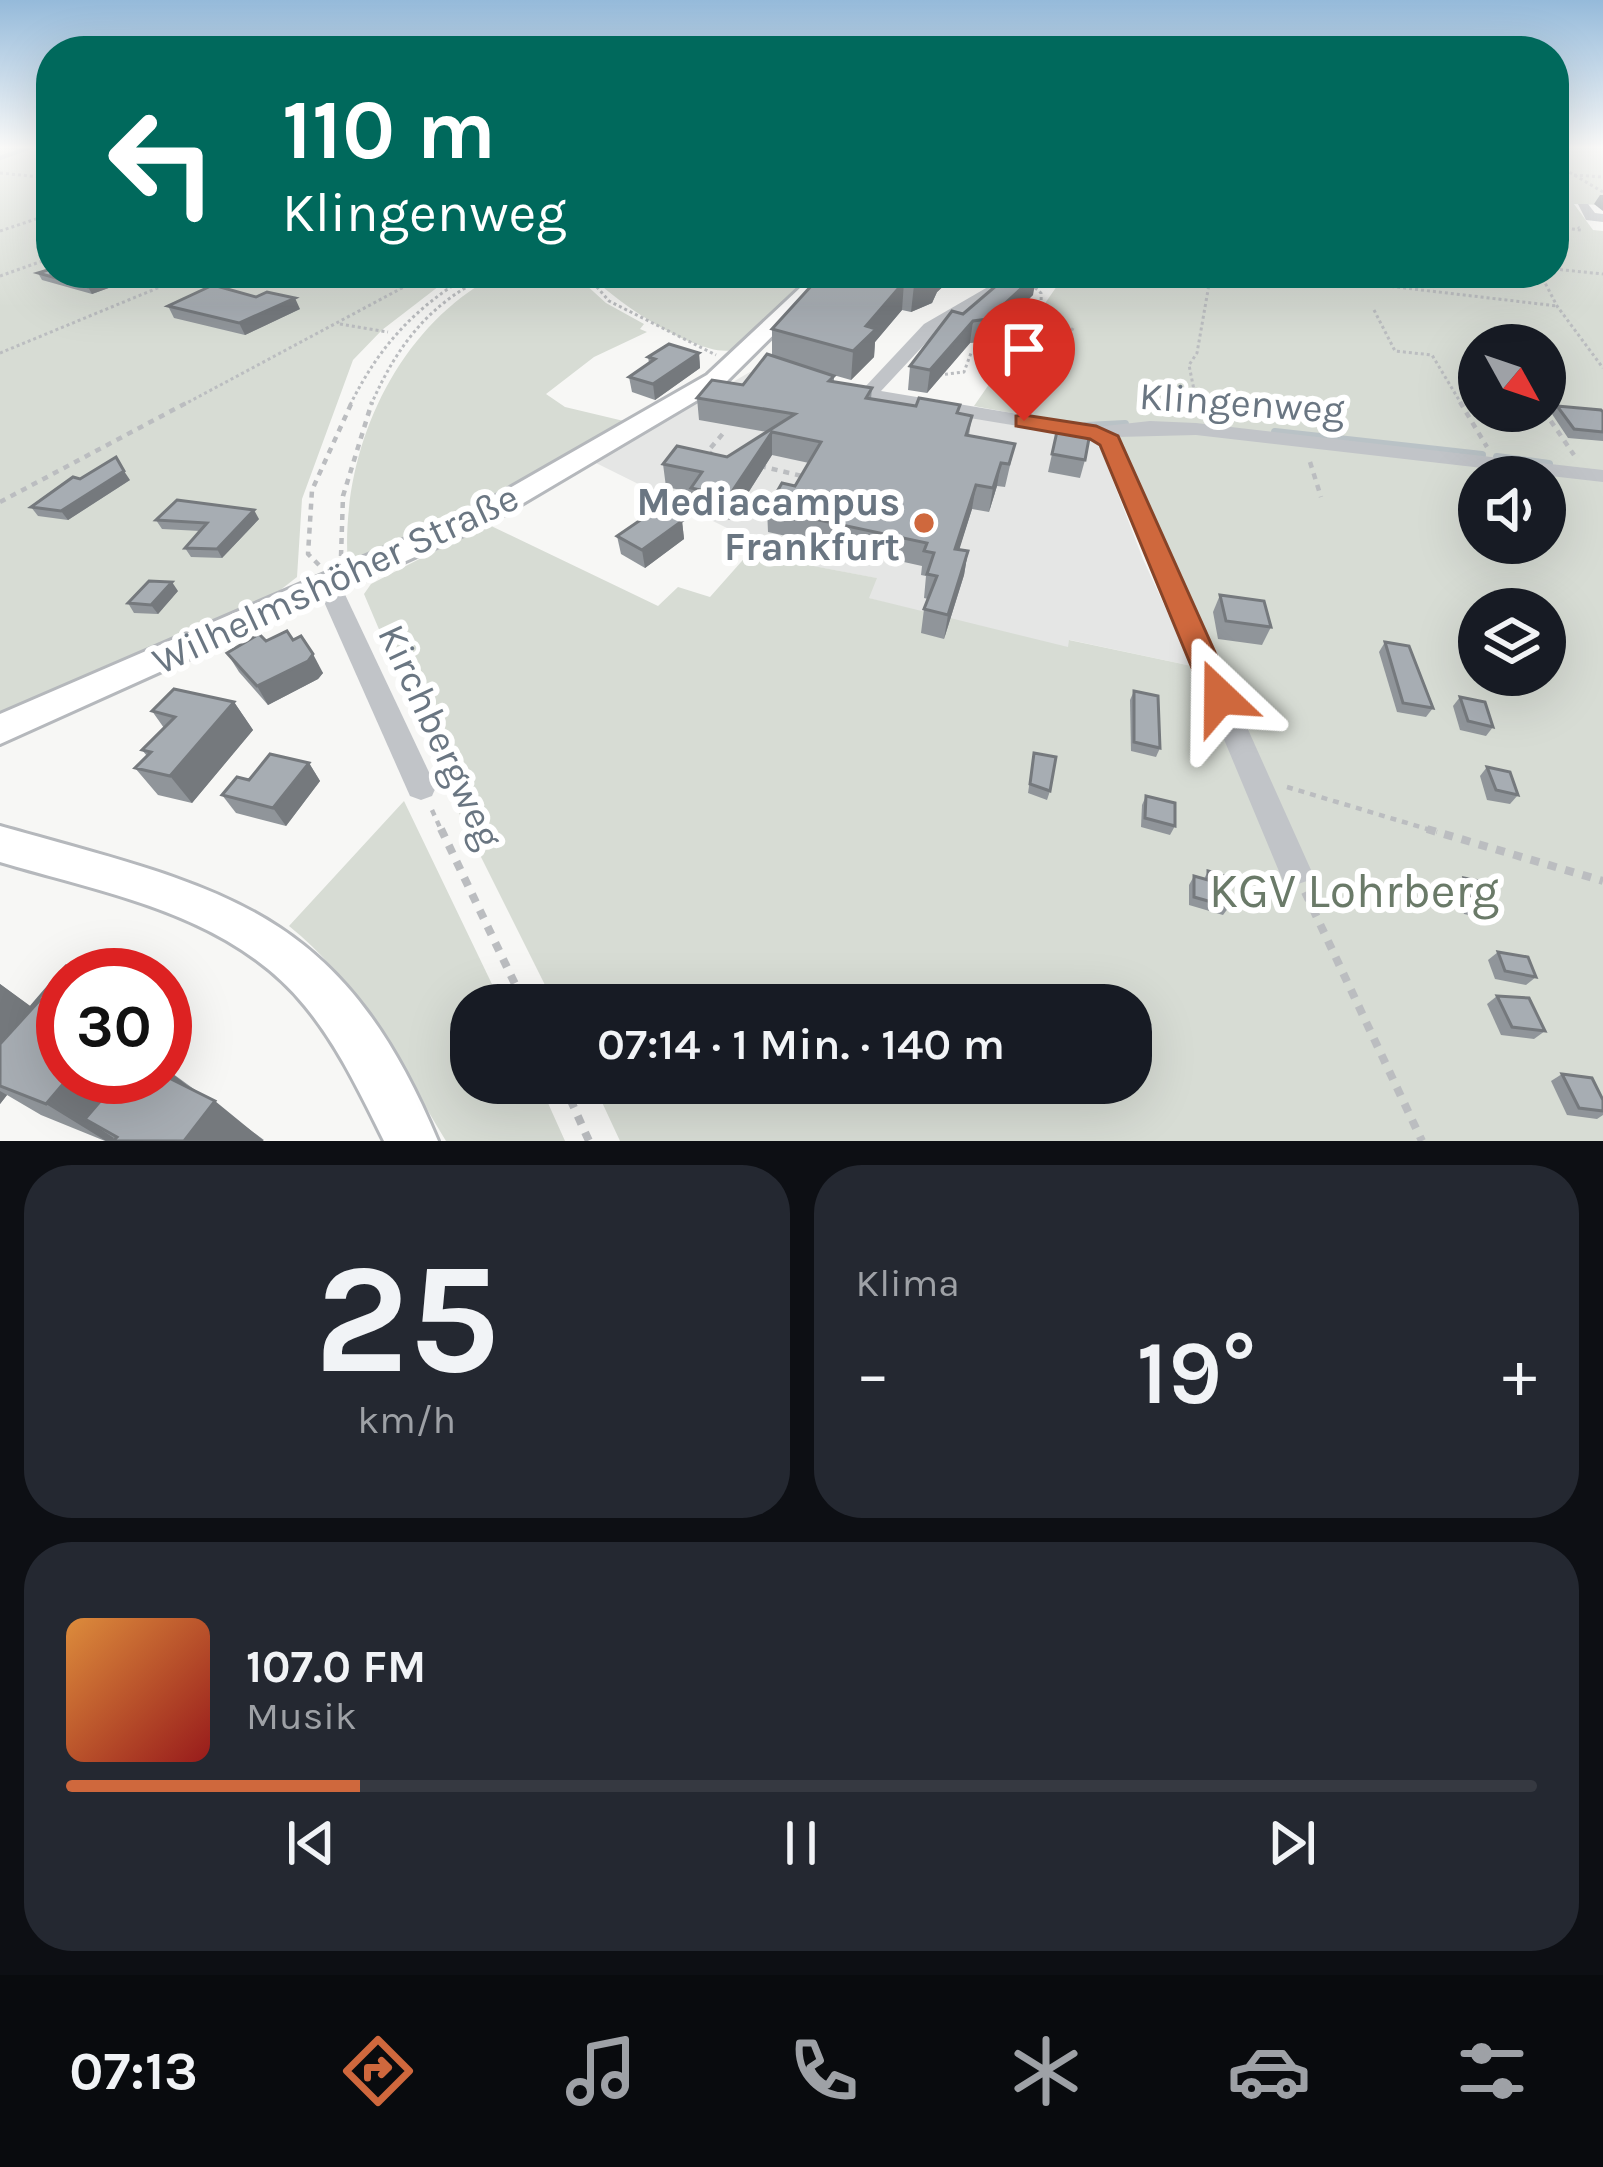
<!DOCTYPE html>
<html lang="de">
<meta charset="utf-8">
<style>
body{margin:0;font-family:Karla,sans-serif;background:#242831;color:#f1f3f6;height:100vh;display:flex;flex-direction:column;font-size:45px;white-space:nowrap}
*{box-sizing:border-box;margin:0}
p{font-size:39px;color:#9ea1a6}
.icon{flex:none;width:66px;height:66px;fill:none;stroke:currentColor;stroke-width:2;stroke-linecap:round;stroke-linejoin:round}
.map{position:relative;height:1141px;overflow:hidden}
.side{display:flex;flex-direction:column;gap:24px;padding:24px;background:#0d0f14;flex:1}
.side>*{flex:none}
.banner{position:absolute;left:36px;top:36px;width:1533px;height:252px;border-radius:48px;box-shadow:0 12px 48px #0002;background:#00695c;color:#fff;overflow:hidden}
.needle{width:78px;rotate:130deg}
.fabs{position:absolute;left:1458px;top:324px;display:grid;gap:24px}
.fabs a{display:grid;place-items:center;width:108px;height:108px;border-radius:50%;background:#171b24;box-shadow:0 12px 48px #0002;font-size:60px}
.speed{position:absolute;left:36px;top:948px;display:flex;gap:24px;font-size:60px;font-weight:700;text-align:center}
.speed>*{display:grid;place-content:center;width:156px;height:156px;border-radius:50%;background:#171b24;box-shadow:0 12px 48px #0002;line-height:1}
.speed .limit{border:18px solid #d22;background:#fff;color:#111}
.pin{position:absolute;display:grid;place-items:center;width:102px;height:102px;color:#fff;margin:-123px -51px;border-radius:50% 50% 50% 0;rotate:-45deg;box-shadow:0 0 12px #0007}
.pin .icon{rotate:45deg}
.me{position:absolute;width:132px;margin:-66px;rotate:337deg;stroke-linejoin:round;filter:drop-shadow(0 0 9px #0008)}
.turn{display:flex;align-items:center;gap:42px;height:252px;padding:0 48px;font-size:54px}
.turn .icon{width:156px;height:156px;stroke-width:2.5}
.turn b{display:block;font-size:84px;line-height:102px}
.big{font-size:90px;font-weight:600;line-height:1.1}
.side .widget{flex:1;display:flex;flex-direction:column;justify-content:center;gap:18px;min-width:0;padding:0 42px;border-radius:48px;background:#242831}
.side .dial{align-items:center;gap:0}
.dial b{font-size:156px;line-height:1}
.song{display:flex;align-items:center;gap:36px}
.cover{width:144px;height:144px;border-radius:18px;background:linear-gradient(135deg,hsl(30 70% 55%),hsl(0 70% 35%))}
.played{height:12px;border-radius:6px;background:linear-gradient(90deg,#cf683d 20%,#363941 20%)}
.keys{display:flex;justify-content:space-around;direction:ltr}
.heat{display:flex;justify-content:space-between;align-items:center;font-size:66px;direction:ltr}
.side .tiles{flex:1;display:grid;gap:24px;grid-template-columns:1fr 1fr}
.widget:last-child{grid-column:span 2}
.trip{position:absolute;left:450px;top:984px;width:702px;height:120px;border-radius:48px;background:#171b24;box-shadow:0 12px 48px #0002;font-weight:600;line-height:120px;text-align:center}
.tab-bar{display:flex;height:192px;justify-content:space-around;align-items:center;background:#090b0e;color:#9ea1a6}
.tab-bar .icon{width:84px;height:84px}
.tab-bar .active{color:#cf683d}
.tab-bar b{font-size:54px;color:#f1f3f6}
.map>svg:first-child{display:block}
.built{fill:#e5e6e5}
.green{fill:#d7dcd4;fill-rule:evenodd}
.lines{fill:none;stroke-linecap:round;stroke-linejoin:round}
.stream-far1{stroke:#b9c2c6;stroke-width:4.5}
.stream{stroke:#b9c2c6;stroke-width:8}
.major-casing{stroke:#b5b8bc;stroke-width:6}
.path-far2{stroke:#bbbdc0;stroke-width:3;stroke-dasharray:3 3;stroke-linecap:butt}
.path-far1{stroke:#bbbdc0;stroke-width:4.5;stroke-dasharray:6 6;stroke-linecap:butt}
.path{stroke:#bbbdc0;stroke-width:8;stroke-dasharray:9 9;stroke-linecap:butt}
.minor{fill:#c1c4c8;fill-rule:evenodd}
.major{fill:#fff;fill-rule:evenodd}
.wall{fill:#90959a}
.shaded-wall{fill:#75797d}
.building{fill:#a7adb3;stroke:#75797d;stroke-width:3}
.route{fill:#cf683d;stroke:#874428;stroke-width:3}
.poi-dot{fill:#cf683d;stroke:#fff;stroke-width:4.5}
.labels{text-anchor:middle;stroke-width:12;stroke-linejoin:round;paint-order:stroke}
.street-label{font-size:39px;fill:#6a7682;stroke:#fff}
.poi-label{font-size:39px;font-weight:bold;fill:#6a7682;stroke:#fff;text-anchor:end}
.near-park-label{font-size:48px;fill:#6a7a68;stroke:#fff}
</style>
<div class="map">
<svg width="1603" height="1141" viewBox="0 0 1603 1141">
<rect width="100%" height="100%" fill="#f7f7f5"/>
<!-- built -->
<path class="built" d="M750,372L1098,442L1143,559L1192,666L1070,640L1069,648L1034,641L868,598L876,578L786,561L789,552L728,535L731,530L594,462Z"/>
<!-- green -->
<g class="green">
<path d="M0,147H51V273H456L382,330L353,360L302,499L297,577L265,602L0,714Z"/>
<path d="M1554,147H1603V205L1574,204L1593,230L1603,231V1141H620L593,1083H1131V1005H555L446,787L364,594L371,584L487,524L658,606L678,587L710,597L757,544L790,552L787,561L877,578L869,598L1068,647L1069,640L1192,666L1213,657L1117,433L974,406L1066,273H1554ZM1479,345H1545V411H1479ZM1479,477H1545V543H1479ZM1479,609H1545V675H1479Z"/>
<path d="M500,273H573L606,303L644,324L640,329L647,332L594,357L546,394L565,407L628,422L473,512L348,567C339,453 395,326 500,273Z"/>
<path d="M589,273H816L736,349C703,362 610,299 589,273Z"/>
<path d="M404,801L502,1005H471V1083H539L565,1141H446C400,1065 359,982 289,926Z"/>
</g>
<g class="lines">
<!-- stream-far1 -->
<path class="stream-far1" d="M0,158L31,147"/>
<!-- stream -->
<g class="stream">
<path d="M1086,426L1125,424"/>
<path d="M1275,432L1482,455"/>
<path d="M1497,457L1549,464"/>
</g>
<!-- major casing -->
<g class="major-casing">
<g id="major">
<path d="M816,273H836L723,385L488,524L0,744V714L468,512L707,375Z"/>
<path d="M0,826C223,889 340,906 438,1141H384C361,1095 338,1046 305,1006C230,914 107,894 0,862Z"/>
</g>
</g>
<!-- path-far2 -->
<g class="path-far2">
<path d="M1554,163L1603,192"/>
<path d="M0,173L51,178"/>
<path d="M1574,175L1603,177"/>
<path d="M1554,227L1581,230L1578,227"/>
<path d="M0,231L51,214"/>
<path d="M1554,269L1603,274"/>
<path d="M585,273L609,301L716,355"/>
<path d="M1278,273L1557,306"/>
<path d="M1540,273L1557,306L1603,368"/>
<path d="M0,276L51,258"/>
<path d="M1374,310L1395,351L1432,355L1462,405"/>
<path d="M340,324L388,332"/>
<path d="M0,353L194,273"/>
<path d="M939,375L964,372L971,353L1003,350C1024,321 1043,336 1041,293L1031,284"/>
<path d="M183,405L415,281L448,287"/>
<path d="M350,405C380,345 415,307 473,273"/>
<path d="M371,405C398,343 432,300 494,273"/>
<path d="M1033,405L1073,328"/>
<path d="M1197,405L1189,365L1197,353L1211,273"/>
</g>
<!-- path-far1 -->
<g class="path-far1">
<path d="M1197,402L1199,413"/>
<path d="M1460,402L1487,447"/>
<path d="M1031,408L1034,402"/>
<path d="M1544,411L1574,455"/>
<path d="M714,456L708,451L726,430"/>
<path d="M1310,462L1321,497"/>
<path d="M760,466L802,476"/>
<path d="M0,502L188,402"/>
<path d="M341,556L343,496L372,402"/>
<path d="M319,565L308,554L312,490L352,402"/>
<path d="M1287,787L1437,832"/>
<path d="M432,810L442,832"/>
</g>
<!-- path -->
<g class="path">
<path d="M441,829L525,1005"/>
<path d="M1427,829L1603,881"/>
<path d="M1305,892L1422,1141"/>
<path d="M563,1083L589,1141"/>
</g>
<!-- minor -->
<g class="minor">
<path d="M1578,204H1588L1595,213L1603,214V222L1586,220Z"/>
<path d="M1012,273H1031L936,332L881,391L1096,427L1150,421L1196,423L1603,470V482L1196,435L1117,437L1311,870L1307,881L1295,885L1283,881L1101,444L1090,438L867,401L830,389L839,383L864,388L924,324Z"/>
<path d="M329,578L341,586L436,787L432,796L421,800L410,796L406,787L317,586Z"/>
</g>
<!-- major -->
<use href="#major" class="major"/>
</g>
<!-- wall -->
<g class="wall">
<path d="M1600,195H1603V211L1594,204Z"/>
<path d="M38,273H150L92,294L42,280Z"/>
<path d="M823,273H958L937,292L932,303L911,312L902,310L875,342L874,357L851,380L812,369L834,376V382L872,388L871,399L972,416L969,435L1015,444L1005,487L997,486L989,512L972,509L959,549L968,551L964,575L944,639L921,633L924,609L928,599L924,598L926,576L921,575L922,566L768,532L767,509L795,486L809,463L772,455L731,520L693,512L691,492L666,487L663,464L727,457L767,432L699,420L697,398L743,385L772,356V329Z"/>
<path d="M1033,295L984,342L970,343L927,393L908,390L910,366L963,314Z"/>
<path d="M168,306L300,309L245,335L174,318Z"/>
<path d="M699,353L700,368L655,400L632,392L629,377L649,363L648,357Z"/>
<path d="M1557,406L1603,412V441L1568,438L1552,414Z"/>
<path d="M1058,427L1085,460L1080,478L1048,472Z"/>
<path d="M80,479L130,480L68,520L38,516L31,507Z"/>
<path d="M259,519L222,558L191,557L185,548L200,531L162,529L156,520Z"/>
<path d="M682,521L684,539L645,568L621,554L617,536Z"/>
<path d="M178,591L158,614L134,613L128,603Z"/>
<path d="M1220,595L1271,627L1262,645L1218,639L1213,612Z"/>
<path d="M293,640L323,673L318,679L268,705L239,672L227,653L266,641Z"/>
<path d="M1385,642L1433,708L1426,717L1397,712L1379,652Z"/>
<path d="M1134,691L1160,748L1156,757L1131,751L1130,700Z"/>
<path d="M1460,697L1493,727L1486,736L1460,730L1453,706Z"/>
<path d="M234,702L253,730L192,803L158,795L135,768L147,756L142,750L164,728L152,711Z"/>
<path d="M1034,753L1050,791L1047,800L1028,793Z"/>
<path d="M309,763L320,781L286,826L236,813L222,795L249,780Z"/>
<path d="M1487,767L1518,795L1510,804L1487,800L1480,776Z"/>
<path d="M1146,796L1175,826L1170,835L1141,827L1142,805Z"/>
<path d="M1208,871L1229,907L1223,915L1189,905V885L1194,876L1204,879Z"/>
<path d="M1464,878L1501,911L1492,920L1464,914L1455,886Z"/>
<path d="M1498,952L1536,977L1526,985L1495,979L1488,960Z"/>
<path d="M0,984L31,1007L63,1077L165,1068L264,1140L114,1138L112,1141H105L41,1115L7,1095L0,1104Z"/>
<path d="M1497,996L1545,1031L1534,1039L1501,1035L1487,1004Z"/>
<path d="M1562,1074L1603,1100V1115L1597,1119L1567,1115L1551,1081Z"/>
</g>
<!-- shaded-wall -->
<g class="shaded-wall">
<path d="M126,273H150L92,294L88,287Z"/>
<path d="M936,273H958L937,292L932,303L911,312L914,285Z"/>
<path d="M1037,274L1033,295L984,342L988,319Z"/>
<path d="M904,282L902,310L875,342L874,357L851,380L853,351L866,326Z"/>
<path d="M295,298L300,309L245,335L239,323Z"/>
<path d="M973,321L970,343L927,393L930,370Z"/>
<path d="M699,353L700,368L655,400L653,384Z"/>
<path d="M772,432V455L731,520L729,496Z"/>
<path d="M1001,463L997,486L989,512L993,488Z"/>
<path d="M124,471L130,480L68,520L61,511Z"/>
<path d="M976,485L972,509L952,573L955,549Z"/>
<path d="M254,510L259,519L222,558L217,549Z"/>
<path d="M682,521L684,539L645,568L642,550Z"/>
<path d="M968,551L964,575L944,639L948,615Z"/>
<path d="M172,582L178,591L158,614L151,605Z"/>
<path d="M313,654L323,673L318,679L268,705L257,686Z"/>
<path d="M234,702L253,730L192,803L170,776Z"/>
<path d="M309,763L320,781L286,826L273,808Z"/>
<path d="M0,984L33,1008L0,1086Z"/>
<path d="M165,1068L212,1105L215,1101L264,1141H184L165,1077Z"/>
<path d="M69,1077H161L85,1119L114,1138L112,1141H106L46,1104Z"/>
<path d="M0,1091L7,1095L0,1104Z"/>
</g>
<!-- building -->
<g class="building">
<path d="M51,269V273H126L88,287L38,273Z"/>
<path d="M823,273H936L935,275L914,285L904,282L866,326L876,329L853,351L772,329Z"/>
<path d="M1011,273L1037,274L988,319L973,321L930,370L910,366L952,311L963,314Z"/>
<path d="M213,285L256,297L267,292L295,298L239,323L168,306Z"/>
<path d="M669,344L699,353L653,384L629,377L655,359L648,357Z"/>
<path d="M767,354L834,376L829,381L872,388L866,398L916,406L919,398L960,405L957,413L972,416L966,435L1015,444L1009,464L1001,463L993,488L976,485L955,549L968,551L948,615L924,609L937,576L927,574L934,553L924,551L927,543L767,509L782,483L795,486L821,442L772,432L729,496L691,488L702,472L663,464L677,446L727,457L795,414L697,398L712,380L743,385Z"/>
<path d="M1557,406L1601,410L1603,412V432L1574,429Z"/>
<path d="M1058,427L1090,433L1085,460L1052,454Z"/>
<path d="M116,457L124,471L61,511L31,507L73,477L80,479Z"/>
<path d="M177,500L254,510L217,549L185,548L207,523L156,520Z"/>
<path d="M658,508L682,521L642,550L617,536Z"/>
<path d="M149,581L172,582L151,605L128,603Z"/>
<path d="M1220,595L1264,601L1271,627L1226,621Z"/>
<path d="M287,631L293,640L301,636L313,654L308,661L257,686L227,653L259,634L266,641Z"/>
<path d="M1385,642L1409,646L1433,708L1403,703Z"/>
<path d="M174,689L234,702L170,776L135,768L151,752L142,750L175,717L152,711Z"/>
<path d="M1134,691L1158,696L1160,748L1134,742Z"/>
<path d="M1460,697L1485,702L1493,727L1468,721Z"/>
<path d="M1034,753L1056,757L1050,791L1030,784Z"/>
<path d="M270,754L309,763L273,808L222,795L237,777L249,780Z"/>
<path d="M1487,767L1510,772L1518,795L1496,790Z"/>
<path d="M1146,796L1175,803V826L1145,818Z"/>
<path d="M1208,871L1228,877L1229,907L1194,897V876L1208,880Z"/>
<path d="M1464,878L1490,883L1501,911L1473,906Z"/>
<path d="M1498,952L1528,957L1536,977L1505,971Z"/>
<path d="M66,966L93,975H63V1008L40,1000L32,1009L30,1008Z"/>
<path d="M1497,996L1529,998L1545,1031L1512,1027Z"/>
<path d="M40,1000L63,1008V1077H69L46,1104L0,1086V1044Z"/>
<path d="M1562,1074L1592,1078L1603,1100V1111L1579,1108Z"/>
<path d="M165,1076L215,1101L184,1141H113L117,1137L85,1119L121,1077Z"/>
</g>
<!-- sky -->
<linearGradient id="sky" x2="0" y2="1"><stop stop-color="#95bada"/><stop offset="0.48" stop-color="#fbfbfa"/><stop offset="1" stop-color="#fbfbfa" stop-opacity="0"/></linearGradient>
<rect width="1603" height="307" fill="url(#sky)"/>
<!-- route -->
<path class="route" d="M1024,415L1096,426L1118,436L1235,697L1231,706H1208L1204,697L1100,445L1090,439L1016,426V416Z"/>
<!-- markers -->
<circle class="poi-dot" cx="924" cy="523" r="12"/>
<g class="labels">
<!-- street labels -->
<g class="street-label">
<text transform="translate(1242 402) rotate(4)" y="14">Klingenweg</text>
<text transform="translate(335 578) rotate(-25)" y="14">Wilhelmshöher Straße</text>
<text transform="translate(441 736) rotate(65)" y="14">Kirchbergweg</text>
</g>
<!-- poi labels -->
<g class="poi-label">
<text x="900" y="515">Mediacampus<tspan x="900" dy="45">Frankfurt</tspan></text>
</g>
<!-- near-park labels -->
<g class="near-park-label">
<text x="1354" y="907">KGV Lohrberg</text>
</g>
</g>
</svg>
<div class="fabs">
<a><svg class="needle" viewBox="-14 -14 28 28"><path d="M0-13l5 13h-10z" fill="#e53935"/><path d="M0 13l5-13h-10z" fill="#9ea1a6"/></svg></a>
<a><svg class="icon" aria-label="sound" viewBox="0 0 24 24"><path d="M4 9h4l5-4v14l-5-4H4zM17 9q2 3 0 6"/></svg></a>
<a><svg class="icon" aria-label="layers" viewBox="0 0 24 24"><path d="M12 4l9 5-9 5-9-5zM3 14l9 5 9-5"/></svg></a>
</div>
<div class="speed"><div class="limit">30</div></div>
<div class="pin" style="left:1024px;top:421px;background:#d93025"><svg class="icon" aria-label="arrive" viewBox="0 0 24 24"><path d="M6 21V4h12l-3 4 3 4H6"/></svg></div>
<svg class="me" style="left:1220px;top:697px" viewBox="-20 -20 40 40"><path d="M0-17L14 15 0 8-14 15z" fill="#cf683d" stroke="#fff" stroke-width="4"/></svg>
<div class="trip">07:14 · 1 Min. · 140 m</div>
<div class="banner">
<div class="turn"><svg class="icon" aria-label="left" viewBox="0 0 24 24"><path d="M17 20v-9H6M10 6l-5 5 5 5"/></svg><div><b>110 m</b>Klingenweg</div></div>
</div>
</div>
<section class="side">
<div class="tiles">
<div class="widget dial"><b>25</b><p>km/h</p></div>
<div class="widget"><p>Klima</p>
<div class="heat"><a>−</a><b class="big">19°</b><a>+</a></div>
</div>
<div class="widget">
<div class="song"><i class="cover"></i><div><b>107.0 FM</b><p>Musik</p></div></div>
<div class="played"></div>
<div class="keys"><svg class="icon" aria-label="previous" viewBox="0 0 24 24"><path d="M18 5L8 12l10 7zM5 5v14"/></svg><svg class="icon" aria-label="pause" viewBox="0 0 24 24"><path d="M8 5v14M16 5v14"/></svg><svg class="icon" aria-label="next" viewBox="0 0 24 24"><path d="M6 5l10 7-10 7zM19 5v14"/></svg></div>
</div>
</div>
</section>
<nav class="tab-bar">
<b>07:13</b>
<svg class="icon active" aria-label="directions" viewBox="0 0 24 24"><path d="M12 3l9 9-9 9-9-9zM9 14v-3h6M13 9l2 2-2 2"/></svg>
<svg class="icon" aria-label="music" viewBox="0 0 24 24"><path d="M9 18V5l10-2v13"/><circle cx="6" cy="18" r="3"/><circle cx="16" cy="16" r="3"/></svg>
<svg class="icon" aria-label="phone" viewBox="0 0 24 24"><path d="M5 4h4l2 5-3 2q2 4 5 5l2-3 5 2v4C11 20 4 13 5 4z"/></svg>
<svg class="icon" aria-label="climate" viewBox="0 0 24 24"><path d="M12 3v18M4 7l16 10M4 17L20 7"/></svg>
<svg class="icon" aria-label="car" viewBox="0 0 24 24"><path d="M5 17H2v-5l4-1 3-4h7l3 4 3 1v5h-3M9 17h6M6 11h13"/><circle cx="7" cy="17" r="2"/><circle cx="17" cy="17" r="2"/></svg>
<svg class="icon" aria-label="filters" viewBox="0 0 24 24"><path d="M4 7h16M4 17h16"/><circle cx="9" cy="7" r="2"/><circle cx="15" cy="17" r="2"/></svg>
</nav>
